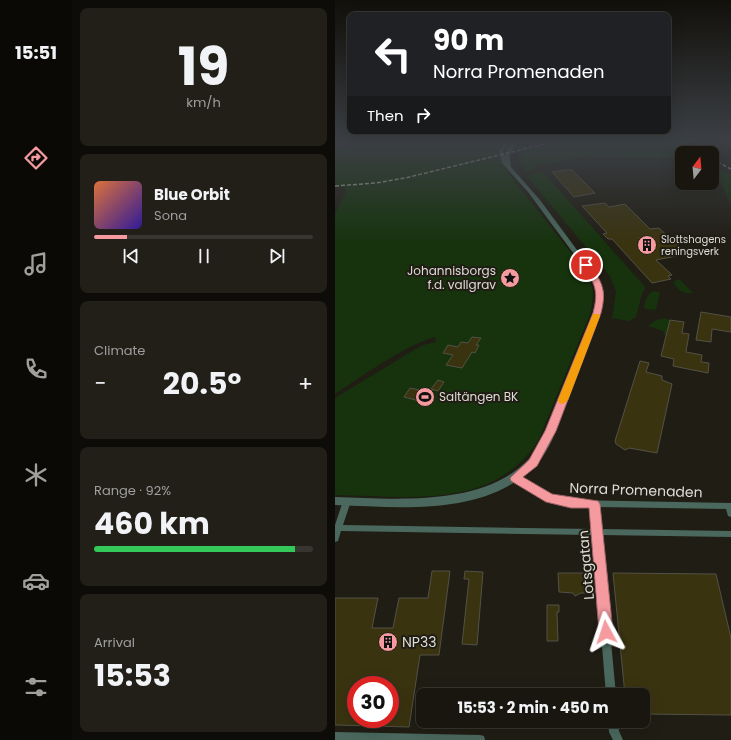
<!DOCTYPE html>
<meta charset="utf-8">
<style>
body{margin:0;font-family:Poppins,sans-serif;background:#211f18;color:#f1f3f6;height:100vh;display:flex;flex-direction:column;font-size:15px;white-space:nowrap}
*{box-sizing:border-box;margin:0}
p{font-size:13px;color:#9f9f9e}
.icon{flex:none;width:22px;height:22px;fill:none;stroke:currentColor;stroke-width:2;stroke-linecap:round;stroke-linejoin:round}
.map{position:relative;flex:1;overflow:hidden}
.drawer{display:flex;flex-direction:column;gap:8px;padding:8px;background:#0d0c08;width:263px}
.drawer>*{flex:none}
.top-card{position:absolute;left:12px;top:12px;width:324px;height:122px;border-radius:8px;box-shadow:0 4px 16px #0002,0 0 0 1px #36352f;background:#202124;color:#fff;overflow:hidden}
.needle{width:26px;rotate:16deg}
.buttons{position:absolute;left:340px;top:146px;display:grid;gap:8px}
.buttons a{display:grid;place-items:center;width:44px;height:44px;border-radius:8px;background:#18160f;box-shadow:0 4px 16px #0002,0 0 0 1px #36352f;font-size:20px}
.speed{position:absolute;left:12px;top:676px;display:flex;gap:8px;font-size:20px;font-weight:700;text-align:center}
.speed>*{display:grid;place-content:center;width:52px;height:52px;border-radius:50%;background:#18160f;box-shadow:0 4px 16px #0002,0 0 0 1px #36352f;line-height:1}
.speed .limit{border:6px solid #d22;background:#fff;color:#111}
.pin{position:absolute;display:grid;place-items:center;width:34px;height:34px;color:#fff;margin:-17px;border:2px solid #fff;border-radius:50%;box-shadow:0 1px 4px #0007}
.me{position:absolute;width:44px;margin:-22px;rotate:355deg;stroke-linejoin:round;filter:drop-shadow(0 0 3px #0008)}
.turn{display:flex;align-items:center;gap:14px;height:84px;padding:0 20px;font-size:18px}
.turn .icon{width:52px;height:52px;stroke-width:2.5}
.turn b{display:block;font-size:28px;line-height:34px}
.then{display:flex;align-items:center;height:38px;padding:0 20px;background:#0003;gap:8px;font-size:15px}
.big{font-size:30px;font-weight:700;line-height:1.1}
.drawer .card{flex:1;display:flex;flex-direction:column;justify-content:center;gap:6px;min-width:0;padding:0 14px;border-radius:8px;background:#211f18}
.drawer .dial{align-items:center;gap:0}
.dial b{font-size:52px;line-height:1}
.song{display:flex;align-items:center;gap:12px}
.cover{width:48px;height:48px;border-radius:6px;background:linear-gradient(135deg,hsl(20 70% 55%),hsl(250 70% 35%))}
.played{height:4px;border-radius:2px;background:linear-gradient(90deg,#f59b9f 15%,#36352f 15%)}
.keys{display:flex;justify-content:space-around;direction:ltr}
.heat{display:flex;justify-content:space-between;align-items:center;font-size:22px;direction:ltr}
.charge{height:6px;border-radius:3px;background:linear-gradient(90deg,#34c759 92%,#36352f 0)}
.trip{position:absolute;left:81px;top:688px;width:234px;height:40px;border-radius:8px;background:#18160f;box-shadow:0 4px 16px #0002,0 0 0 1px #36352f;font-weight:700;line-height:40px;text-align:center}
main{display:flex;flex:1;min-height:0}
.menu{display:flex;flex-direction:column;width:72px;justify-content:space-around;align-items:center;background:#0a0906;color:#9f9f9e}
.menu .icon{width:28px;height:28px}
.menu .on{color:#f59b9f}
.menu b{font-size:18px;color:#f1f3f6}
.map>svg:first-child{display:block}
.green{fill:#16330d}
.building{fill:#3a3310;stroke:#535146;fill-rule:evenodd}
.lines{fill:none;stroke-linecap:round;stroke-linejoin:round}
.minor{fill:#4a685d;fill-rule:evenodd}
.tertiary{fill:#4a685d;fill-rule:evenodd}
.rail{stroke:#aeaca5;stroke-width:1.5;stroke-dasharray:4 2;stroke-linecap:butt}
.route{fill:#f59b9f;stroke:#9f6567}
.slow{fill:#f59e0b}
.labels{text-anchor:middle;stroke-width:4;stroke-linejoin:round;paint-order:stroke}
.far-poi-label{font-size:10px;fill:#dedcd6;stroke:#201d14;text-anchor:start}
.poi-label{font-size:12px;fill:#dedcd6;stroke:#201d14;text-anchor:end}
.near-street-label{font-size:14px;fill:#dedcd6;stroke:#201d14}
.near-poi-label{font-size:14px;fill:#dedcd6;stroke:#201d14;text-anchor:start}
</style>
<main>
<nav class="menu">
<b>15:51</b>
<svg class="icon on" aria-label="directions" viewBox="0 0 24 24"><path d="M12 3l9 9-9 9-9-9zM9 14v-3h6M13 9l2 2-2 2"/></svg>
<svg class="icon" aria-label="music" viewBox="0 0 24 24"><path d="M9 18V5l10-2v13"/><circle cx="6" cy="18" r="3"/><circle cx="16" cy="16" r="3"/></svg>
<svg class="icon" aria-label="phone" viewBox="0 0 24 24"><path d="M5 4h4l2 5-3 2q2 4 5 5l2-3 5 2v4C11 20 4 13 5 4z"/></svg>
<svg class="icon" aria-label="climate" viewBox="0 0 24 24"><path d="M12 3v18M4 7l16 10M4 17L20 7"/></svg>
<svg class="icon" aria-label="car" viewBox="0 0 24 24"><path d="M5 17H2v-5l4-1 3-4h7l3 4 3 1v5h-3M9 17h6M6 11h13"/><circle cx="7" cy="17" r="2"/><circle cx="17" cy="17" r="2"/></svg>
<svg class="icon" aria-label="filters" viewBox="0 0 24 24"><path d="M4 7h16M4 17h16"/><circle cx="9" cy="7" r="2"/><circle cx="15" cy="17" r="2"/></svg>
</nav>
<section class="drawer">
<div class="card dial"><b>19</b><p>km/h</p></div>
<div class="card">
<div class="song"><i class="cover"></i><div><b>Blue Orbit</b><p>Sona</p></div></div>
<div class="played"></div>
<div class="keys"><svg class="icon" aria-label="previous" viewBox="0 0 24 24"><path d="M18 5L8 12l10 7zM5 5v14"/></svg><svg class="icon" aria-label="pause" viewBox="0 0 24 24"><path d="M8 5v14M16 5v14"/></svg><svg class="icon" aria-label="next" viewBox="0 0 24 24"><path d="M6 5l10 7-10 7zM19 5v14"/></svg></div>
</div>
<div class="card"><p>Climate</p>
<div class="heat"><a>−</a><b class="big">20.5°</b><a>+</a></div>
</div>
<div class="card"><p>Range · 92%</p><b class="big">460 km</b><div class="charge"></div></div>
<div class="card"><p>Arrival</p><b class="big">15:53</b></div>
</section>
<div class="map">
<svg width="396" height="740" viewBox="0 0 396 740">
<rect width="100%" height="100%" fill="#201d14"/>
<!-- green -->
<g class="green">
<path d="M49,141H167L168,142L162,154L173,173L248,268C259,287 260,292 255,314L204,439C160,511 73,496 0,495V398L79,350L88,345L101,342L100,337C67,347 29,375 0,394V214L11,192L10,188L0,184V147Z"/>
<path d="M226,141H354L362,153H347V158L249,157L197,166L201,170L190,171L183,159L188,154V151Z"/>
<path d="M383,169L396,174V204L380,170Z"/>
<path d="M203,172L209,173L310,287V289L307,294L301,317L294,321L277,318L281,292L275,276L192,176Z"/>
<path d="M344,279L358,293C348,294 343,290 338,282Z"/>
<path d="M319,291L325,292L321,309L319,310L311,309L309,307C311,300 312,293 319,291Z"/>
<path d="M330,318L335,320L331,337L328,331L313,326L321,320Z"/>
</g>
<!-- building -->
<g class="building">
<path d="M230,170H237L260,193L239,197L217,172Z"/>
<path d="M270,203L274,207L290,204L315,229L324,228L352,254L321,260L337,275L333,276L336,279L317,283L277,239H273L268,234L272,233L247,206Z"/>
<path d="M366,312L396,317V332L377,329L376,342L361,340Z"/>
<path d="M335,320L349,322L347,333L354,334L351,352L367,355L366,362L374,363L373,373L338,366L339,359L326,356Z"/>
<path d="M137,337L146,338L141,345H144L140,353L137,352L127,368L111,365L118,355L108,353L113,345L123,347L126,342L133,343Z"/>
<path d="M305,361L314,363L311,372L327,376V380L337,384L322,453L294,448L290,450L281,444L280,441Z"/>
<path d="M103,380L109,382L103,391L96,389Z"/>
<path d="M75,388L94,392L88,402L69,397Z"/>
<path d="M97,571H115L104,655H85L74,727L0,725V598H43L37,628H58L64,598H93ZM21,685H55V719H21Z"/>
<path d="M130,571L148,572L142,645L127,644L134,579H129Z"/>
<path d="M223,573H253L254,593H246L240,596L238,593L224,592Z"/>
<path d="M278,573L381,574L396,638V715L308,714V695H290Z"/>
<path d="M212,605H224V612H222L223,641H212Z"/>
</g>
<g class="lines">
<!-- minor -->
<g class="minor">
<path d="M180,475L216,495L236,500L396,503V517L393,516L391,509L263,507L265,529L396,531V537L266,535L281,695H271L258,535L6,531L3,541L0,542V525L8,501L9,499L12,498L15,499L16,501L8,525L257,529L255,506H236L214,501L177,480L176,478L177,476Z"/>
<path d="M273,721H283L284,731L288,740H278L274,732Z"/>
<path d="M0,732L145,735L149,736L150,740H0Z"/>
</g>
<!-- tertiary -->
<path class="tertiary" d="M171,141H175L168,151L170,156C171,150 174,145 179,141H183L175,153V159L176,167L205,200L262,277L269,292L266,313C254,343 242,374 231,404C224,423 218,443 206,459C202,465 196,469 191,474C139,516 62,507 0,505V497C69,499 174,510 210,435L258,313L262,292L256,277L193,192L167,163L164,151Z"/>
<!-- rail -->
<g class="rail">
<path d="M362,141L369,153"/>
<path d="M377,159L396,169"/>
<path d="M0,186L41,183L70,178L222,141"/>
</g>
</g>
<!-- sky -->
<linearGradient id="sky" x2="0" y2="1"><stop stop-color="#12100b"/><stop offset="0.58" stop-color="#3c4045"/><stop offset="1" stop-color="#3c4045" stop-opacity="0"/></linearGradient>
<rect width="396" height="244" fill="url(#sky)"/>
<!-- route -->
<path class="route" d="M248,263H253C267,281 272,290 266,313L221,431L202,466L188,477L217,494L263,501L265,504L278,632L276,637L271,639L266,637L264,632L254,508H236L211,502L176,481L175,478L194,460L210,431L258,313C264,291 260,283 247,265Z"/>
<!-- slow -->
<path class="slow" d="M258,314H264L265,316L233,400L228,404L224,403L223,400Z"/>
<!-- icons -->
<defs>
<g id="building-disc" transform="scale(1)"><circle r="9.5" fill="#f59b9f" stroke="#201d14"/><path d="M-4-6H4V6H1V3H-1V6H-4ZM-2.5-4.3h1.7v1.8h-1.7ZM.8-4.3h1.7v1.8H.8ZM-2.5-1h1.7V.8h-1.7ZM.8-1h1.7V.8H.8Z" fill="#111"/></g>
<g id="sight-disc" transform="scale(1)"><circle r="9.5" fill="#f59b9f" stroke="#201d14"/><path d="M0-6L1.8-2.2L6-1.7L2.9 1.2L3.7 5.4L0 3.3L-3.7 5.4L-2.9 1.2L-6-1.7L-1.8-2.2Z" fill="#111"/></g>
<g id="stadium-disc" transform="scale(1)"><circle r="9.5" fill="#f59b9f" stroke="#201d14"/><path d="M0-5a6.5 5 0 1 0 0 10a6.5 5 0 1 0 0-10ZM-3.5-1.8h7v3.6h-7Z" fill="#111"/></g>
</defs>
<g fill-rule="evenodd">
<use href="#building-disc" x="312" y="245"/>
<use href="#sight-disc" x="175" y="278"/>
<use href="#stadium-disc" x="90" y="397"/>
<use href="#building-disc" x="53" y="642"/>
</g>
<g class="labels">
<!-- far-poi labels -->
<g class="far-poi-label">
<text x="326" y="243">Slottshagens<tspan x="326" dy="12">reningsverk</tspan></text>
</g>
<!-- poi labels -->
<g class="poi-label">
<text x="161" y="275">Johannisborgs<tspan x="161" dy="14">f.d. vallgrav</tspan></text>
<text x="104" y="401" text-anchor="start">Saltängen BK</text>
</g>
<!-- near-street labels -->
<g class="near-street-label">
<text transform="translate(301 490) rotate(2)" y="5">Norra Promenaden</text>
<text transform="translate(251 565) rotate(-95)" y="5">Lotsgatan</text>
</g>
<!-- near-poi labels -->
<g class="near-poi-label">
<text x="67" y="647">NP33</text>
</g>
</g>
</svg>
<div class="buttons">
<a><svg class="needle" viewBox="-14 -14 28 28"><path d="M0-13l5 13h-10z" fill="#e53935"/><path d="M0 13l5-13h-10z" fill="#9f9f9e"/></svg></a>
</div>
<div class="speed"><div class="limit">30</div></div>
<div class="pin" style="left:251px;top:265px;background:#d93025"><svg class="icon" aria-label="arrive" viewBox="0 0 24 24"><path d="M6 21V4h12l-3 4 3 4H6"/></svg></div>
<svg class="me" style="left:271px;top:632px" viewBox="-20 -20 40 40"><path d="M0-17L14 15 0 8-14 15z" fill="#f59b9f" stroke="#fff" stroke-width="4"/></svg>
<div class="trip">15:53 · 2 min · 450 m</div>
<div class="top-card">
<div class="turn"><svg class="icon" aria-label="left" viewBox="0 0 24 24"><path d="M17 20v-9H6M10 6l-5 5 5 5"/></svg><div><b>90 m</b>Norra Promenaden</div></div>
<div class="then">Then<svg class="icon" aria-label="right" viewBox="0 0 24 24"><path d="M7 20v-9h11M14 6l5 5-5 5"/></svg></div>
</div>
</div>
</main>
